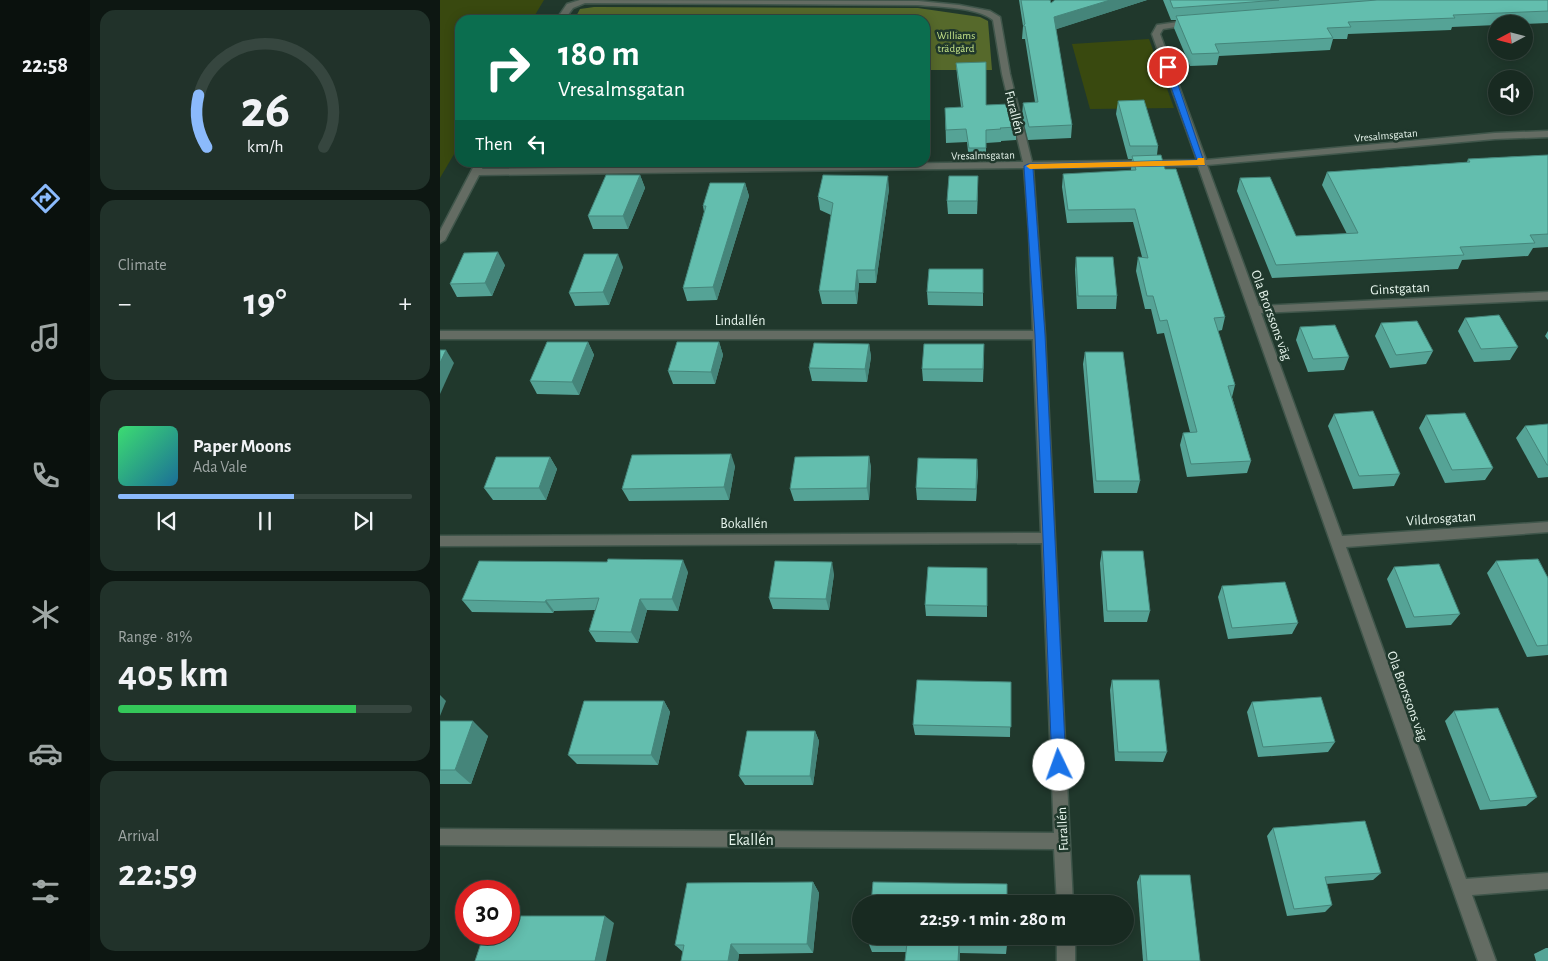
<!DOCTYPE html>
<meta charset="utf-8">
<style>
body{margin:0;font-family:"Alegreya Sans",sans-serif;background:#21322a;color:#f1f3f6;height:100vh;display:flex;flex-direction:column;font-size:19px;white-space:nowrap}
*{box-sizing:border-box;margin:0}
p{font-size:16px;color:#9fa7a5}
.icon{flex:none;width:28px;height:28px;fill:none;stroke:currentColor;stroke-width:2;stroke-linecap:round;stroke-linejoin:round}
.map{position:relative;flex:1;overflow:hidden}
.panel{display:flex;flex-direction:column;gap:10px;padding:10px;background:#0d1712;width:350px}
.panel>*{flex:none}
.hud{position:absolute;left:15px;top:15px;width:475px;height:152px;border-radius:15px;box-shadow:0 2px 12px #0003,0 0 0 1px #36463f;background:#0b6e4f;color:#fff;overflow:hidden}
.needle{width:32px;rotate:263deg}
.tools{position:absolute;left:1048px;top:15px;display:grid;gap:10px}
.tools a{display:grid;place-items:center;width:45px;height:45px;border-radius:50%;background:#182a21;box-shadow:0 2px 12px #0003,0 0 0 1px #36463f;font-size:25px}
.speed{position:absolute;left:15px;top:880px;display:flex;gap:10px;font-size:25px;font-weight:700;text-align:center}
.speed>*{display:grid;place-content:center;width:65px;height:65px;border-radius:50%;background:#182a21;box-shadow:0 2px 12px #0003,0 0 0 1px #36463f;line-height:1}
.speed .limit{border:8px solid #d22;background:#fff;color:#111}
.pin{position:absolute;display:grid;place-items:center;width:42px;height:42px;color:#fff;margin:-21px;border:2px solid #fff;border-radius:50%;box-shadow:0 1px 5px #0007}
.me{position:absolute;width:55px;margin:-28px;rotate:357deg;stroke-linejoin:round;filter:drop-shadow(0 0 4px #0008)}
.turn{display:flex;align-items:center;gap:18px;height:105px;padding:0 20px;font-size:22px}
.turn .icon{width:65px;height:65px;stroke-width:2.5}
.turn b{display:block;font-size:35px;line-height:42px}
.then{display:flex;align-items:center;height:48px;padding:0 20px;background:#0003;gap:10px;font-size:19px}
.big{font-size:38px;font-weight:700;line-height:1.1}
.panel .widget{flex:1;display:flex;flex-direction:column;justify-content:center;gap:8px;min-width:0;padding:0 18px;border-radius:15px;background:#21322a}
.panel .dial{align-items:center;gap:0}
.dial svg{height:130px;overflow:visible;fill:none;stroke:#36463f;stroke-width:7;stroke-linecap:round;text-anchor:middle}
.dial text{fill:#f1f3f6;stroke:none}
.song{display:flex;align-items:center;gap:15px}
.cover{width:60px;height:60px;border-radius:8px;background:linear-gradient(135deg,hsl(140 70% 55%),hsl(200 70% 35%))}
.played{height:5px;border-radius:2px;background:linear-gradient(90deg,#8bbafc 60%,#36463f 60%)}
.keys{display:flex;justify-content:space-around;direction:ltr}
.heat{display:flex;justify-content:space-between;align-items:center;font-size:28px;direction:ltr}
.charge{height:8px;border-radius:4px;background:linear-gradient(90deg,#34c759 81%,#36463f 0)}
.trip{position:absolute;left:412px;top:895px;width:282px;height:50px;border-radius:25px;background:#182a21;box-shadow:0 2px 12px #0003,0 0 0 1px #36463f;font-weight:700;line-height:50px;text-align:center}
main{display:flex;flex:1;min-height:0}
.tab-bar{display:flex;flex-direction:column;width:90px;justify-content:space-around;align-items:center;background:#0a110d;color:#9fa7a5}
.tab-bar .icon{width:35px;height:35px}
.tab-bar .on{color:#8bbafc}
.tab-bar b{font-size:22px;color:#f1f3f6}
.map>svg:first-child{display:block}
.green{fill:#39490f}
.forest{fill:#56692b}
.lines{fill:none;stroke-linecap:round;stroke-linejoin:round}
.minor-casing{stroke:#40564b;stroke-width:3}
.minor{fill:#646c63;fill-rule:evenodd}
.wall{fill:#55a396}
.shaded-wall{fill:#45857a}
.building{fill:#63beae;stroke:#45857a}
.route{fill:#1a73e8;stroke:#114b97}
.slow{fill:#f59e0b}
.labels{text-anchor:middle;stroke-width:5;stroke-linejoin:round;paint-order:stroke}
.far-park-label{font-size:11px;fill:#c5e388;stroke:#20382c}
.far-street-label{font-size:11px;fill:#e6f4ec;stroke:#20382c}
.street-label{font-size:14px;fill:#e6f4ec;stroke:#20382c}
.near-street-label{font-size:16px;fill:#e6f4ec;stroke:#20382c}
</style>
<main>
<nav class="tab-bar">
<b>22:58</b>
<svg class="icon on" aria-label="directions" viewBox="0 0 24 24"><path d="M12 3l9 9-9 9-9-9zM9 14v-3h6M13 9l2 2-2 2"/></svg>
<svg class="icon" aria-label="music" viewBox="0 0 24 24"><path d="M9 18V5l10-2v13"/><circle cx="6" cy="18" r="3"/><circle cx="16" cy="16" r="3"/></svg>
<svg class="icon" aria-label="phone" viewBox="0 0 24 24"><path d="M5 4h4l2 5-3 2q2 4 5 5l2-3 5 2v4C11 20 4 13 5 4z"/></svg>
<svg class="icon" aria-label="climate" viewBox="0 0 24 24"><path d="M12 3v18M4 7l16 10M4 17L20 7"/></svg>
<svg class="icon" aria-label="car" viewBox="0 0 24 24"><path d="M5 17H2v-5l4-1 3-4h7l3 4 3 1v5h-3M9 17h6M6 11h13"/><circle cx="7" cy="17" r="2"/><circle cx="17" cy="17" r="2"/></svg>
<svg class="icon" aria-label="filters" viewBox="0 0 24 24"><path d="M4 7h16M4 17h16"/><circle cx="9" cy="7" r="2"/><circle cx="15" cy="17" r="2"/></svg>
</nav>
<section class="panel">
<div class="widget dial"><svg viewBox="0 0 100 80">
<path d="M14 69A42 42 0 1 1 86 69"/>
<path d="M14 69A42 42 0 0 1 9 37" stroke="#8bbafc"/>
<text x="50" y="56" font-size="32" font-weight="700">26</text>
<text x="50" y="72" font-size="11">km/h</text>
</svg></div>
<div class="widget"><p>Climate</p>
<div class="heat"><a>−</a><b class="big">19°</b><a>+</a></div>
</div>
<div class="widget">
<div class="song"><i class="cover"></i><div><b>Paper Moons</b><p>Ada Vale</p></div></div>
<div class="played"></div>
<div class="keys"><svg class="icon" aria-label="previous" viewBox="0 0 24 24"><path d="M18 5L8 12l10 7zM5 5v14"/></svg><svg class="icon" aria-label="pause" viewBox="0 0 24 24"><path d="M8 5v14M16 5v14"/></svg><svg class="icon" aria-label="next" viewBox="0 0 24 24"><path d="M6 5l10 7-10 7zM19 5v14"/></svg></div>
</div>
<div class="widget"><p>Range · 81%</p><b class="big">405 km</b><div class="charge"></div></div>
<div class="widget"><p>Arrival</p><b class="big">22:59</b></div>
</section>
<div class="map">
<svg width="1108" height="961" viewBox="0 0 1108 961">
<rect width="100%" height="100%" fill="#20382c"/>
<!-- green -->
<g class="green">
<path d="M0,0H104L92,20H20V144L0,178Z"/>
<path d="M709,39L734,108L650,109L632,44Z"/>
</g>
<!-- forest -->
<path class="forest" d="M154,7L478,8L540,17L548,21L552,70H485V20H134L140,9Z"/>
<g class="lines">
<!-- minor casing -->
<g class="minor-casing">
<g id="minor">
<path d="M140,0L478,1L519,5L550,11L560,17L570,74L592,162L757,160L712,34L717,25L752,20H755V24L723,29L720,34L766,160L1055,133L1108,131V137L1055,139L767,165L819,306L1108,292V300L821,313L902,536L1108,522V532L906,547L1026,879L1108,873V889L1032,895L1056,961H1038L758,166L593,168L605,335L633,904H617L614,849L0,845V829L614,833L602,543L0,546V536L601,533L593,339H0V331H593L589,233L584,168L39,175L5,240L0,243V231L36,162H45L42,169L583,162L562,74L553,20C538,7 498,7 478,5L145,3L133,8L124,20H116L127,4Z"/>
<rect x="617" y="936" width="18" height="25"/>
</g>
</g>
<!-- minor -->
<use href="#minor" class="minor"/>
</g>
<!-- wall -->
<g class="wall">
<path d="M579,0H610L611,3L615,0H707L616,29L632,125L631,138L588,140L582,116L583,103L595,102L585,39H582L583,26Z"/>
<path d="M723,0H1108V23L1084,24H1056V25L1012,27L1011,30L908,34L907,39H893L890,50L779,56L777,65L750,66L734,28L736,20H731Z"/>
<path d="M516,63L546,105L576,127V140L561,141V142L546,143V161H529L527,142L506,143L505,108L521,107L517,75Z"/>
<path d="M678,101L718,146L717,155L725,169L785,317L782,330L778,331L795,385L792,397L811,461L807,473L747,477L740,445L743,433L750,432L724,333L717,334L711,309H705L696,271L698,257H702L693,222L627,223L622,187L623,174L691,171V169L692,159H688L676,114Z"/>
<path d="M1108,155V247L1093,248L1088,256L1022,260L1018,269L832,278L797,191L800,178L856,236L907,234L882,185L887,172L1027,162L1028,159Z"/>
<path d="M199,162H212L211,165H204Z"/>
<path d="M290,162H302V164H292Z"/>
<path d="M200,175L205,188L188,229H153L148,216Z"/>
<path d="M538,176L537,214H508L507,201Z"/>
<path d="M305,183L309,196L277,300L247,301L243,288L264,212L263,206Z"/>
<path d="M449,189L436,283H419L417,304H382L379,291L391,215L380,210L378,197Z"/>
<path d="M636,257L677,296L676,309H637L635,270Z"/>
<path d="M65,265L52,296L17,297L10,284Z"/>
<path d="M183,267L169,305L135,306L129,293Z"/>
<path d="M543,282V306L488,305L487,292Z"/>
<path d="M1025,318L1078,347L1070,360L1034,362L1018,331Z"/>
<path d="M941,323L993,351L986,364L950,368L935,336Z"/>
<path d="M860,327L909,357L904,370L868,372L856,340Z"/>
<path d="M1108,331V340L1105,336Z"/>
<path d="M148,342L154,355L139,395L97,394L90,381Z"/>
<path d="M279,342L283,355L275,384H233L228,371Z"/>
<path d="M429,344L431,357L427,382L372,381L369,368Z"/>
<path d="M645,352L700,481L697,493H654L643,364Z"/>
<path d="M544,357L543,382L483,381L482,369Z"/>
<path d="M894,414L960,474L954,486L913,489L888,426Z"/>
<path d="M986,415L1053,468L1045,480L1005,483L979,428Z"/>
<path d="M1108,424V477L1098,478L1076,438L1085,426Z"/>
<path d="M429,456L431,468L429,500L354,501L350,489Z"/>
<path d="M110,457L117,469L106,500H53L44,488Z"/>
<path d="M295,466L289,500L189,501L182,489Z"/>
<path d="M538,471L536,501L477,500L476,488Z"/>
<path d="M662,551L710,611L707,622H664L660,563Z"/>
<path d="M1056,561L1108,578V655L1087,657L1047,573Z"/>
<path d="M954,567L1020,614L1011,625L966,628L947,579Z"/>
<path d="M547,568V617L486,616L485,605Z"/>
<path d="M248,572L238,611L207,610L198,643L156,642L149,631L155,610L114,611L113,613L32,612L22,600Z"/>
<path d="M394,574L389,610L333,609L329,598Z"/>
<path d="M782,586L858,623L852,634L788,639L778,597Z"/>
<path d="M672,680L727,752L723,762L675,761L670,690Z"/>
<path d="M571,682L570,737L475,735L473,725Z"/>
<path d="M224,701L230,712L218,765L137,764L128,755Z"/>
<path d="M812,702L895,742L888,752L818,757L807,712Z"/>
<path d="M1014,711L1097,797L1086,806L1040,810L1005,721Z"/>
<path d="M0,721L48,736L31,784H0Z"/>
<path d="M375,731L379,741L373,785H305L299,776Z"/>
<path d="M833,828L941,873L933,880L886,884L892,905L885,912L847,916L827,836Z"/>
<path d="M700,875L760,961H703L697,882Z"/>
<path d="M373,882L379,893L373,953L299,954L298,961H241L243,952L235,945Z"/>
<path d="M428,942L567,945L566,954L520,953V961H465L466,952H432Z"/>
<path d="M1106,948H1108V961H1096L1094,954Z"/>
</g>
<!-- shaded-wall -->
<g class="shaded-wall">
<path d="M670,0H707L614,30V17Z"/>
<path d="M200,175L205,188L188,229L183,216Z"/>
<path d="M448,176L449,189L436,283L435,270Z"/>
<path d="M538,176V189L537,214V201Z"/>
<path d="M305,183L309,196L277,300L273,287Z"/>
<path d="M58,252L65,265L52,296L45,283Z"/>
<path d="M178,254L183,267L169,305L163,292Z"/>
<path d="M417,270L419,283L417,304L415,291Z"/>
<path d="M148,342L154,355L139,395L132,382Z"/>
<path d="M279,342L283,355L275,384L271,372Z"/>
<path d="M429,344L431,357L427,382L425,369Z"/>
<path d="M6,350L14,363L0,394V363Z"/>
<path d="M291,454L295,466L289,500L284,487Z"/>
<path d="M429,456L431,468L429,500L427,488Z"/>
<path d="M110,457L117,469L106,500L99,488Z"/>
<path d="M537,459L538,471L536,501V489Z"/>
<path d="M243,560L248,572L238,611L232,599Z"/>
<path d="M392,562L394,574L389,610L386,599Z"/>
<path d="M200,599L207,610L198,643L191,632Z"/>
<path d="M106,600L114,611L113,613L105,602Z"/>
<path d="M0,695L6,701L0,716Z"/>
<path d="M224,701L230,712L218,765L211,755Z"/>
<path d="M33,721L48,736L31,784L15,770Z"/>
<path d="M375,731L379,741L373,785L370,776Z"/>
<path d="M373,882L379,893L373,953L367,944Z"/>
<path d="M165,916L174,923L166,961H155Z"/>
<path d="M291,944L299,954L298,961H288Z"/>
<path d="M519,944L520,953V961H518Z"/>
</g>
<!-- building -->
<g class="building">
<path d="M581,0H610L611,3L615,0H670L614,17L632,125L589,127L583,103L598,102L585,26H583L585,24Z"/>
<path d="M730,0H839L733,8Z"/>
<path d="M937,0H1108V11L1013,15L1015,18L908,22L911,27L887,28L893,38L775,44L779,53L752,54L736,16Z"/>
<path d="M546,62V105L570,104L576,127L560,128L561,129L546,130V148H529L526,129L506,130L505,108L523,107L516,63Z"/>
<path d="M704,100L718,146H690L678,101Z"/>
<path d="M721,155L725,169H736L785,317L774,318L795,385L788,386L811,461L751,464L743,433L757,432L727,320L720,321L713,296H707L698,257L708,258L695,209L628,210L623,174L696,170L692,156Z"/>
<path d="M1108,155V234L1090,235L1095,243L1020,247L1024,255L836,265L800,178L830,177L856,236L918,233L887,172L1030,162L1028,159Z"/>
<path d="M166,175H200L183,216H148Z"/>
<path d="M383,175L448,176L435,270H417L415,291H379L393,203L378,197Z"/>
<path d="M509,176H538L537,201H507Z"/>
<path d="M270,183H305L273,287L243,288L266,206H263Z"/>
<path d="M58,252L45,283L10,284L24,253Z"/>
<path d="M144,254H178L163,292L129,293Z"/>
<path d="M636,257H673L677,296H638Z"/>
<path d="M489,269H543V293L487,292Z"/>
<path d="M1059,315L1078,347L1041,349L1025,318Z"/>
<path d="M977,321L993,351L956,355L941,323Z"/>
<path d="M895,325L909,357L873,359L860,327Z"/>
<path d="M107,342H148L132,382L90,381Z"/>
<path d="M237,342H279L271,372L228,371Z"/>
<path d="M374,343L429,344L425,369L369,368Z"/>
<path d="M484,344H544L543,369H482Z"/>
<path d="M0,350H6L0,363Z"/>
<path d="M645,352H683L700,481H656Z"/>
<path d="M933,411L960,474L919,476L894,414Z"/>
<path d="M1025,413L1053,468L1012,470L986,415Z"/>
<path d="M1108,424V465H1107L1085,426Z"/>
<path d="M291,454L284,487L182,489L192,455Z"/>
<path d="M429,456L427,488L350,489L355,457Z"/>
<path d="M56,457H110L99,488H44Z"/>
<path d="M478,458L537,459L536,489L476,488Z"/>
<path d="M662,551H703L710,611H667Z"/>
<path d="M168,559L243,560L232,599H200L191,632L149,631L159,598L106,600L105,602L22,600L39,561L167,562Z"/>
<path d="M1098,559L1108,578V645L1097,646L1056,561Z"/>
<path d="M335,561L392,562L386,599L329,598Z"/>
<path d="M999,564L1020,614L974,617L954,567Z"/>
<path d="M488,567L547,568V606L485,605Z"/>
<path d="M845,582L858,623L792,628L782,586Z"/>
<path d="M477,680L571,682V727L473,725Z"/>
<path d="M672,680H719L727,752H678Z"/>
<path d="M881,697L895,742L823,747L812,702Z"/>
<path d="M144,701H224L211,755H128Z"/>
<path d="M1058,708L1097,797L1050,801L1014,711Z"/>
<path d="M0,721H33L15,770H0Z"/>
<path d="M307,731H375L370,776H299Z"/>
<path d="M925,821L941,873L885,877L892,905L854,909L833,828Z"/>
<path d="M700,875H750L760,961H707Z"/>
<path d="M373,882L367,944H291L288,961H241L244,945H235L247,883Z"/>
<path d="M433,882L567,884V904H431Z"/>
<path d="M69,916H165L155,961H35L44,934H69Z"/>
<path d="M428,936H567V945L519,944L518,961H465L467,943L428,942Z"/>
</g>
<!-- route -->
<path class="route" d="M728,65L732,67L765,165L593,169L605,335L626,765L624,770L619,772L614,770L612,765L595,335L584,166L588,164L757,160L724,67Z"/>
<!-- slow -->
<path class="slow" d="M758,158H764L765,165L590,169L586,166L590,164L757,160Z"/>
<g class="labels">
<!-- far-park labels -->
<g class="far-park-label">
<text x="516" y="39">Williams<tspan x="516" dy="13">trädgård</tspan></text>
</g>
<!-- far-street labels -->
<g class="far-street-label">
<text transform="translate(946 135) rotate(-5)" y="4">Vresalmsgatan</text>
<text transform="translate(543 155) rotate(-1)" y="4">Vresalmsgatan</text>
</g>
<!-- street labels -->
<g class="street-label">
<text transform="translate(575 112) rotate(76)" y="5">Furallén</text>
<text transform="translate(960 288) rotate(-3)" y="5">Ginstgatan</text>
<text transform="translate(832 315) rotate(70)" y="5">Ola Brorssons väg</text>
<text x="300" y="325">Lindallén</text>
<text transform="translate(1001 518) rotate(-4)" y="5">Vildrosgatan</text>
<text x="304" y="528">Bokallén</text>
<text transform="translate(968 696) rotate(70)" y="5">Ola Brorssons väg</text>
<text transform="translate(622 829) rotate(-93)" y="5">Furallén</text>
</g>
<!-- near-street labels -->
<g class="near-street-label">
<text x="311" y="845">Ekallén</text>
</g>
</g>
</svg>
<div class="tools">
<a><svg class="needle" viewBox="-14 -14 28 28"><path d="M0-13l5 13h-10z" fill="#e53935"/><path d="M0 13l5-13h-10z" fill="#9fa7a5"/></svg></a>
<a><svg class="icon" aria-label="sound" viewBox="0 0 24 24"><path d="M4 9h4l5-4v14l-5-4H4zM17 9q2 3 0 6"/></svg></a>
</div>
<div class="speed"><div class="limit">30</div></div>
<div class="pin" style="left:728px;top:67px;background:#d93025"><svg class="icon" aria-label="arrive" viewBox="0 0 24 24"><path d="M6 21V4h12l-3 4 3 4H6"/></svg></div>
<svg class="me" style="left:619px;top:765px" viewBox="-20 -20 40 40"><circle r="19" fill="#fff"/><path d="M0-13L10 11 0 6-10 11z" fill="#1a73e8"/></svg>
<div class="trip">22:59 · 1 min · 280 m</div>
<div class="hud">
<div class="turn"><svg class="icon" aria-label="right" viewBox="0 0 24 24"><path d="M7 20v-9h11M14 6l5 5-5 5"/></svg><div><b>180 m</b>Vresalmsgatan</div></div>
<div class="then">Then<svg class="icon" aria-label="left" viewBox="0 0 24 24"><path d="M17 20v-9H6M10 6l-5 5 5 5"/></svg></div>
</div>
</div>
</main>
